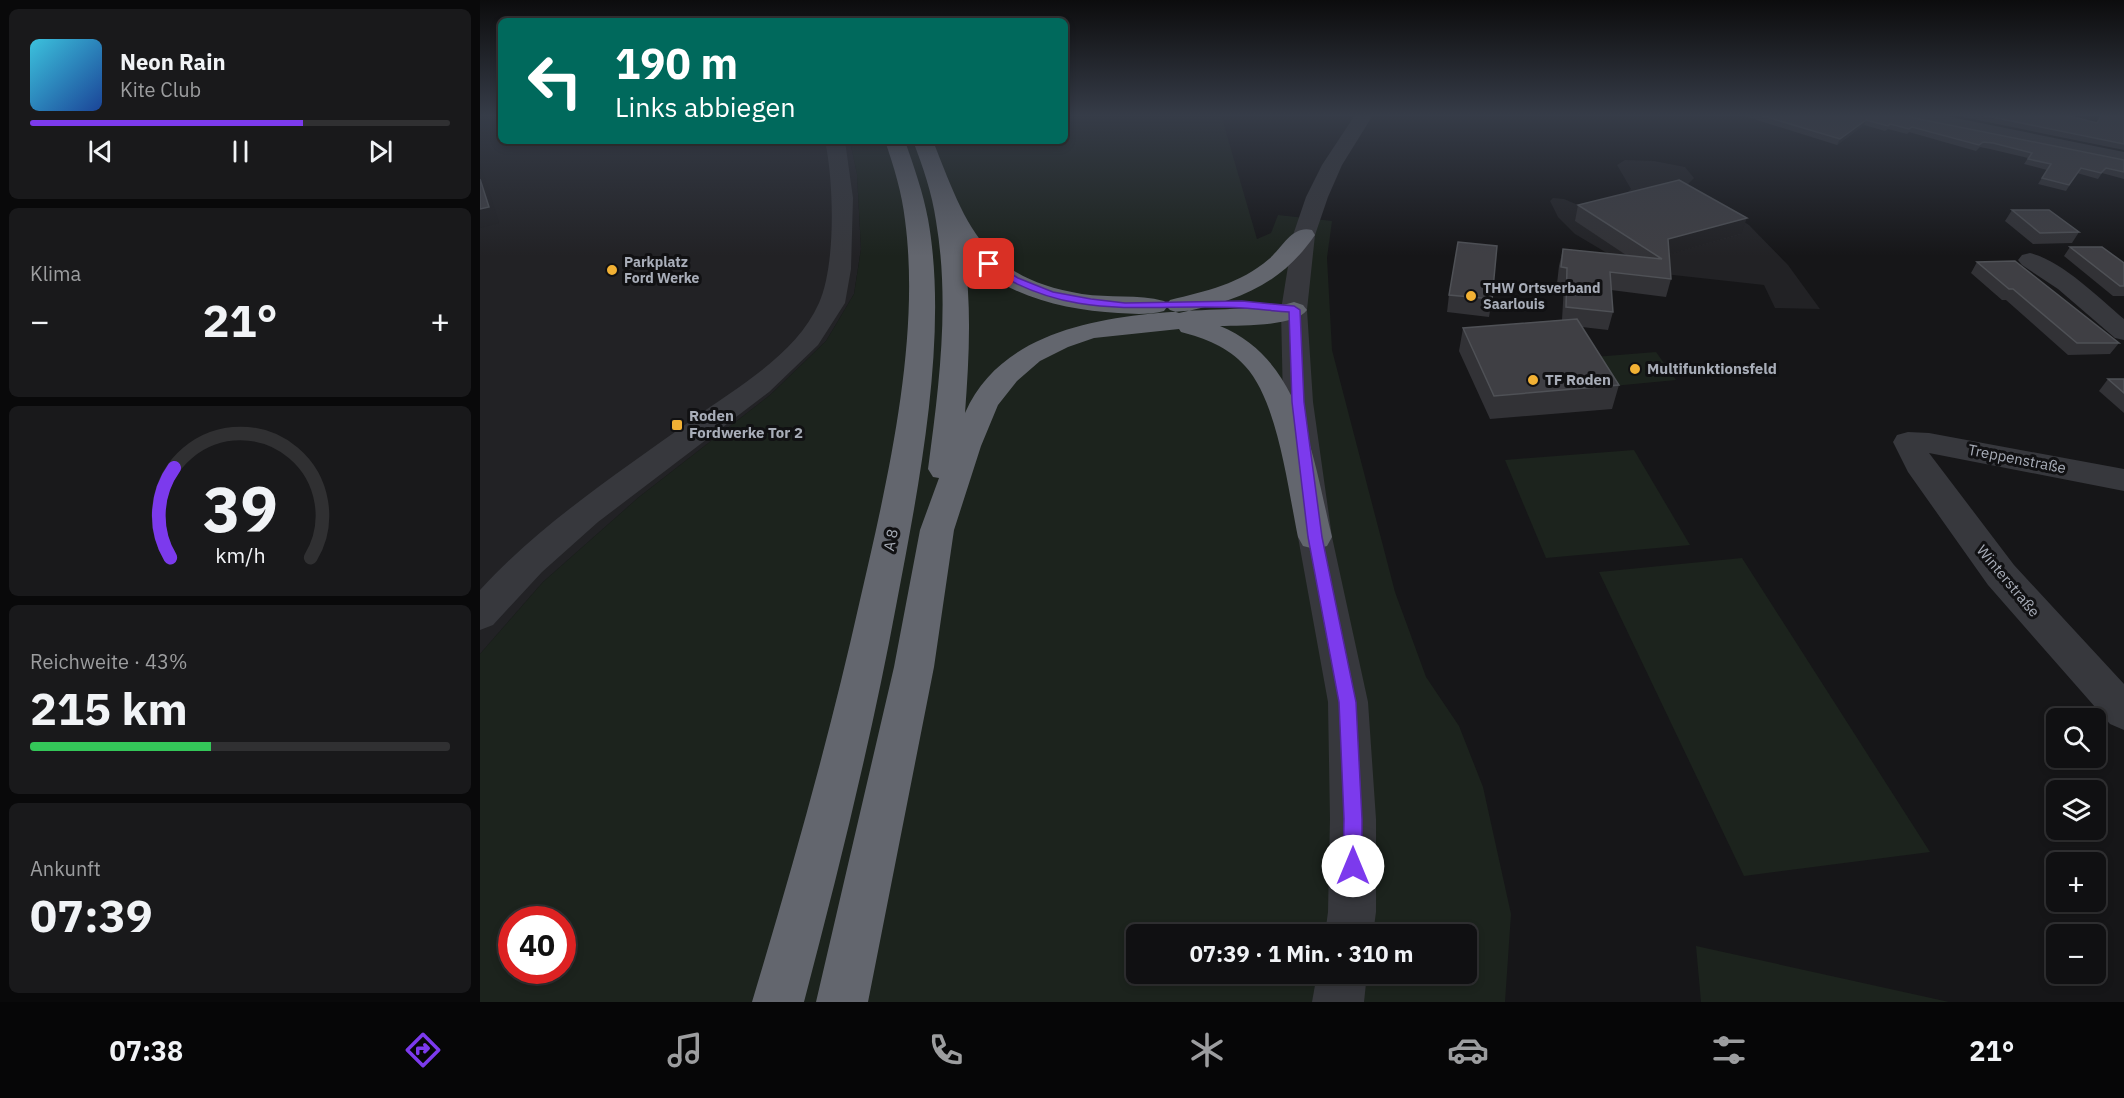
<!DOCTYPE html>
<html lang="de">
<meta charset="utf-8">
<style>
body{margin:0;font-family:"IBM Plex Sans",sans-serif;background:#19191b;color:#f1f3f6;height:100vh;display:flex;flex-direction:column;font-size:22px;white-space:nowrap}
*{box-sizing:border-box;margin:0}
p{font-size:20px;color:#9c9d9f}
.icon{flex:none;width:33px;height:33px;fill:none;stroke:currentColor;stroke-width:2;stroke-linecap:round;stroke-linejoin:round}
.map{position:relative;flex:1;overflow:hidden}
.details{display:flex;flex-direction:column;gap:9px;padding:9px;background:#09090a;width:480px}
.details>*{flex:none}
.guide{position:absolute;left:18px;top:18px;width:570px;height:126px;border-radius:9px;box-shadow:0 3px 9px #0003,0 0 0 2px #303032;background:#00695c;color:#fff;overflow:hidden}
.tools{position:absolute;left:1566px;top:708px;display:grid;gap:12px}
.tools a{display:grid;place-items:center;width:60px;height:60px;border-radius:9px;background:#101012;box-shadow:0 3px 9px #0003,0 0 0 2px #303032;font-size:30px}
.speed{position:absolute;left:18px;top:906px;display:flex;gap:12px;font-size:30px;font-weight:700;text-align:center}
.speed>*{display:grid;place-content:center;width:78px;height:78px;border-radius:50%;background:#101012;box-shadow:0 3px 9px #0003,0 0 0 2px #303032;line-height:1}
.speed .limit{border:9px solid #d22;background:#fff;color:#111}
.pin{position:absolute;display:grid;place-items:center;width:51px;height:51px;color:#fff;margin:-26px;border-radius:12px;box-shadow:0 3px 9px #0006}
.me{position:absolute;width:66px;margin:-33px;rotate:0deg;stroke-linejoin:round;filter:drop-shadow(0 0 4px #0008)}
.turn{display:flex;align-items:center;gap:21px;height:126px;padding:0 18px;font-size:27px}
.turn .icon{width:78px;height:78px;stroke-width:2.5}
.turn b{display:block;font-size:42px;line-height:51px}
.big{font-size:45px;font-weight:800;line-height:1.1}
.details .widget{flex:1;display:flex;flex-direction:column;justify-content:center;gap:9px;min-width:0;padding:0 21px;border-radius:9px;background:#19191b}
.details .dial{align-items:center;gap:0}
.dial svg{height:156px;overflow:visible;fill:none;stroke:#303032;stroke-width:7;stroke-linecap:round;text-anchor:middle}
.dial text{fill:#f1f3f6;stroke:none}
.song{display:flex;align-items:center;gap:18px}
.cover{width:72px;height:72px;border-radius:9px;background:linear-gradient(135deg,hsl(190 70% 55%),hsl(220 70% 35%))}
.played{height:6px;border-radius:3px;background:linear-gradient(90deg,#7c3aed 65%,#303032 65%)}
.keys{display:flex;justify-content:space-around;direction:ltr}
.heat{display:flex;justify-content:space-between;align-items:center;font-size:33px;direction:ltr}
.charge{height:9px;border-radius:4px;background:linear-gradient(90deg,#34c759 43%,#303032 0)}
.trip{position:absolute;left:646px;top:924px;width:351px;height:60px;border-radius:9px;background:#101012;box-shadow:0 3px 9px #0003,0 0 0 2px #303032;font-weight:800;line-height:60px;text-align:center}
.dock{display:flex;height:96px;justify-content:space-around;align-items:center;background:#060607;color:#9c9d9f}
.dock .icon{width:42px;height:42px}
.dock .on{color:#7c3aed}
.dock b{font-size:27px;color:#f1f3f6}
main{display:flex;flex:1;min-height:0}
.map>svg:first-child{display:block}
.built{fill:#222225}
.green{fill:#1c231d;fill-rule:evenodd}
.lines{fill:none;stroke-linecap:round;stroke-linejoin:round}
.minor{fill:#37383d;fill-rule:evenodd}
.highway{fill:#63666e;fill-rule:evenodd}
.wall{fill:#323236}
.shaded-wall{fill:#212124}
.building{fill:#3f3f44;stroke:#4f5156;stroke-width:1.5}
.route{fill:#7c3aed;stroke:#51269a;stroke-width:1.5}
.poi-dot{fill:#f2b134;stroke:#111113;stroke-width:2}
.labels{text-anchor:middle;stroke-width:6;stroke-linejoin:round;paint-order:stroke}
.far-poi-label{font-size:14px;font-weight:bold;fill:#a8adb8;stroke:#111113;text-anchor:start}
.poi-label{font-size:15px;font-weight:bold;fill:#a8adb8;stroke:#111113;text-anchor:start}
.street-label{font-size:15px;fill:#a8adb8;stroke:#111113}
</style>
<main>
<section class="details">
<div class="widget">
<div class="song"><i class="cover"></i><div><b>Neon Rain</b><p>Kite Club</p></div></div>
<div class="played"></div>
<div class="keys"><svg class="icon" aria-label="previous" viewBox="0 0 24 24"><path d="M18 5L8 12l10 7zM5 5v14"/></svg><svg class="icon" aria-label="pause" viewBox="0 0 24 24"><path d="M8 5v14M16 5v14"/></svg><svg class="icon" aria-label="next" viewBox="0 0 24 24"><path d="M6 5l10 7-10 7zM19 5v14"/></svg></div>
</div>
<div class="widget"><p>Klima</p>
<div class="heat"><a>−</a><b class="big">21°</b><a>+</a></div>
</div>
<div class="widget dial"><svg viewBox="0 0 100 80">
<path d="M14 69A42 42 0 1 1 86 69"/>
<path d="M14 69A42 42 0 0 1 16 23" stroke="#7c3aed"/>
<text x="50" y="56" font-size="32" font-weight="700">39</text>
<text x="50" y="72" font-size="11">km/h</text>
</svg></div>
<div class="widget"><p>Reichweite · 43%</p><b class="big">215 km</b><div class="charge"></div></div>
<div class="widget"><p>Ankunft</p><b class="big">07:39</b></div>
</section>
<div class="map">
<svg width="1644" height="1002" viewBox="0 0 1644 1002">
<rect width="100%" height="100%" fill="#161618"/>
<!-- built -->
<g class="built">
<path d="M0,115H21V141H370L377,174L381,249L374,294L346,341L290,395L159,497L63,582L0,654Z"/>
<path d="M1145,160L1174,161L1205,167L1214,178L1207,185L1269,225L1308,265L1340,309L1295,308L1284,285L1166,272L1147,265L1095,234L1078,217L1070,201L1073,198L1084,199L1105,208L1146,194L1151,189L1137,165Z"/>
</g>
<!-- green -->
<g class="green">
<path d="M585,115H741L777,239L791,233L798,215L852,221L847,258L852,350L915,592L946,677L979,726L1003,787L1031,914L1025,1002H0V654L63,582L159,497L290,395L346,341L374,294L381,249L377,174L370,141H585ZM32,920H82V970H32ZM657,934H987V974H657Z"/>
<path d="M1176,352L1196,380L1133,386L1114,357Z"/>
<path d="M1154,450L1210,545L1066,558L1025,460Z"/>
<path d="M1262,558L1450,852L1264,876L1119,572Z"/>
<path d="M1216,946L1469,1002H1221Z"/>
</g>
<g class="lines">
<!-- minor -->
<g class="minor">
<path d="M875,115H893L862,165L848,197L835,235L827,310L833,402L852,537L888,702L896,819V912L893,934H845L848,912L850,819L848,702L818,537L803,402L801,310L813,235L826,197L842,165Z"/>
<path d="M1423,115H1461L1644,152V164L1432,121L1425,119Z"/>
<path d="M345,141H365L373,198L371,269L365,303L338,345L289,392L118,522L62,572L13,625L0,630V590C61,523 140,472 213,419C257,387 316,355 339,303C356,265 354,182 345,141Z"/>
<path d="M1550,253C1582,261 1618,297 1644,319V340L1635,338L1578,289L1542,265L1538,260L1542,255Z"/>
<path d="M1428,432L1449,433L1644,469V491L1449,453L1534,565L1644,684V730L1630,724L1508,585L1428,472L1413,442L1417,435Z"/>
<path d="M837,974H887L884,1002H832Z"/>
</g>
<!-- highway -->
<g class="highway">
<path d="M405,141H425C434,167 443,192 448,219C469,335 439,485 417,601C392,736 359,869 324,1002H272C312,869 350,735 380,600C407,483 441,340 425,220C422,193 414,167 405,141Z"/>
<path d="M433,141H453C486,224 502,278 602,294C629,298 658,294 684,301L687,304L690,300C726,291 760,284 789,259C803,247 812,225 832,230L835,235C800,286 757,301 699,313L690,310L687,307L684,311C669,315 654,314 638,313C583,310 522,296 484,253C492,305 489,360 485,413C533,303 696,313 796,307L814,302L823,305L827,310C815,327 761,325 740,326C823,360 833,460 852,537L847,546L835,549L823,546L818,537C808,490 798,401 765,366C748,347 725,338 701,332L699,329L614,338L588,347L560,361L537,381L518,405L501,446L474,530L454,667L388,1002H336L414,667L440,530L459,478L453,477L448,469C459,387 470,303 456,221C452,193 443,167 433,141Z"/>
</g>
</g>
<!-- wall -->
<g class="wall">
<path d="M1261,115H1426L1434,118L1644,160V179L1622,173L1618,179L1597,173L1586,191L1558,184L1567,170L1544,164L1548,158L1510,149L1500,147L1496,151L1429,132L1427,134L1408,129L1405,131L1384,125L1357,145Z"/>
<path d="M1473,115H1586L1617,123L1644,115V150Z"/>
<path d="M1098,205L1261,234L1189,254L1191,279L1186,297L1131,290L1133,312L1128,330L1102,327L1139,385L1132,409L1010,419L979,351L983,328L1082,320L1084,285L1077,284L1079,266L1083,249L1146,255L1095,221Z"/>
<path d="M1532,210L1599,232L1592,243L1553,244L1525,221Z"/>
<path d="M1590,247L1644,263V296H1633L1584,256Z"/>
<path d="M1497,262L1639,343L1630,354L1588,355L1526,300H1522L1491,273Z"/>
<path d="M969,295L1012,299L1009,317L967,312Z"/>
<path d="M1628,379H1644V413L1619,391Z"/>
</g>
<!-- shaded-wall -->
<g class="shaded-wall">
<path d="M1386,120L1384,125L1357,145L1360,139Z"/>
<path d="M0,163L19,223L0,228Z"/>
<path d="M1267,218L1261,234L1183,256L1188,239Z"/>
</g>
<!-- building -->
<g class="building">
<path d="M1280,115H1426L1434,118L1644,160V172L1626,168L1621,173L1601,168L1589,185L1562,178L1571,164L1548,159L1552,153L1513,143L1503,142L1499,145L1432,127L1429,129L1410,124L1408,126L1386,120L1360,139Z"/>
<path d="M1502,115H1586L1617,123L1622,115H1644V144Z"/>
<path d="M0,179L9,207L0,209Z"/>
<path d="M1199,180L1267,218L1188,239L1191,279L1130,272L1133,312L1086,307L1087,268L1081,267L1083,249L1182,259L1098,205Z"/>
<path d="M1532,210H1569L1599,232L1560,233Z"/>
<path d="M978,242L1017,246L1012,299L969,295Z"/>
<path d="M1590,247H1622L1644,263V286H1640Z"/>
<path d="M1535,261L1639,343H1597L1533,289H1529L1497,262Z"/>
<path d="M1097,319L1139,385L1014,396L983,328Z"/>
<path d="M1628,379H1644V393Z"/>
</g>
<!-- sky -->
<linearGradient id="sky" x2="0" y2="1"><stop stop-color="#0c0c0d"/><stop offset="0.45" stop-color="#363c48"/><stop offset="1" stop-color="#363c48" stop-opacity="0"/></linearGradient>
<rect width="1644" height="256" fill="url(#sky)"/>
<!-- route -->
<path class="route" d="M505,262H512L538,278L573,292L611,299L645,303L762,301L814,306L820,310L824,402L842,537L876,702L882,819V866L880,872L873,875L866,872L863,866L864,819L859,702L828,537L812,402L809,312C794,311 778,309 763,308C665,302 595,325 505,266Z"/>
<!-- markers -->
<g class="poi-dot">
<circle cx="132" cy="270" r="6"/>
<circle cx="991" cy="296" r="6"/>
<circle cx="1155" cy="369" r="6"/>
<circle cx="1053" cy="380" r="6"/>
<rect x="191" y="419" width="12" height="12" rx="3"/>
</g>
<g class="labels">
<!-- far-poi labels -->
<g class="far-poi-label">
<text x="144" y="267">Parkplatz<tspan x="144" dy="16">Ford Werke</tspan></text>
<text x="1003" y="293">THW Ortsverband<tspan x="1003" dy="16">Saarlouis</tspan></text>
</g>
<!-- poi labels -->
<g class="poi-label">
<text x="1167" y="374">Multifunktionsfeld</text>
<text x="1065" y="385">TF Roden</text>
<text x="209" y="421">Roden<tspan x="209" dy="17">Fordwerke Tor 2</tspan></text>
</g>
<!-- street labels -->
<g class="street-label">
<text transform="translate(1537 459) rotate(11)" y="5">Treppenstraße</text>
<text transform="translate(411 540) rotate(-79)" y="5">A 8</text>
<text transform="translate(1528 581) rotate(50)" y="5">Winterstraße</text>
</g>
</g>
</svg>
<div class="tools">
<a><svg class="icon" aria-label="search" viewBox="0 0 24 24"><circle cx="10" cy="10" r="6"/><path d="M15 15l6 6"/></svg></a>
<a><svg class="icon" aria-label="layers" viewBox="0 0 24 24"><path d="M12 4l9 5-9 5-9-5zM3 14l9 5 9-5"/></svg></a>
<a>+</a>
<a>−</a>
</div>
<div class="speed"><div class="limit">40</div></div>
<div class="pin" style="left:509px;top:264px;background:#d93025"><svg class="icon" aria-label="arrive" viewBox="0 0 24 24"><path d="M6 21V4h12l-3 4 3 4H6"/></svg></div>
<svg class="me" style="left:873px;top:866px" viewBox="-20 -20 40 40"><circle r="19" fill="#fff"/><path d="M0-13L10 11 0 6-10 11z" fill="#7c3aed"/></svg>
<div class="trip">07:39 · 1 Min. · 310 m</div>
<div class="guide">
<div class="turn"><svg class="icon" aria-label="left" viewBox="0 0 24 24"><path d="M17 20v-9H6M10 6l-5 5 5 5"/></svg><div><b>190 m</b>Links abbiegen</div></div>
</div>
</div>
</main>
<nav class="dock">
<b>07:38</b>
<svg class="icon on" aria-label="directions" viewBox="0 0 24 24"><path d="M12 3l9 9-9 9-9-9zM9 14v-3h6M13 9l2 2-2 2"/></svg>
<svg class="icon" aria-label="music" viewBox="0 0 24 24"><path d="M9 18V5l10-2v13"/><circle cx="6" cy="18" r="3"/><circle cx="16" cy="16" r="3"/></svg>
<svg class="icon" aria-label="phone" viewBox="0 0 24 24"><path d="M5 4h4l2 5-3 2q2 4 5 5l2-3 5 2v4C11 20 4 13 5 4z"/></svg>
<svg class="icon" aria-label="climate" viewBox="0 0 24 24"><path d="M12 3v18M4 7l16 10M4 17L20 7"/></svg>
<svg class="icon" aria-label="car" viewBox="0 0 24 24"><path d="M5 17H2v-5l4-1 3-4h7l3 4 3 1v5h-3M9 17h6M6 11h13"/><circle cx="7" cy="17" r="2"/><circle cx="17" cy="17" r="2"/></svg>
<svg class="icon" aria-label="filters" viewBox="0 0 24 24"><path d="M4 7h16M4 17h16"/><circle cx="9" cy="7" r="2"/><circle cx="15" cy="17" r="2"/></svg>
<b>21°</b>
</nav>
